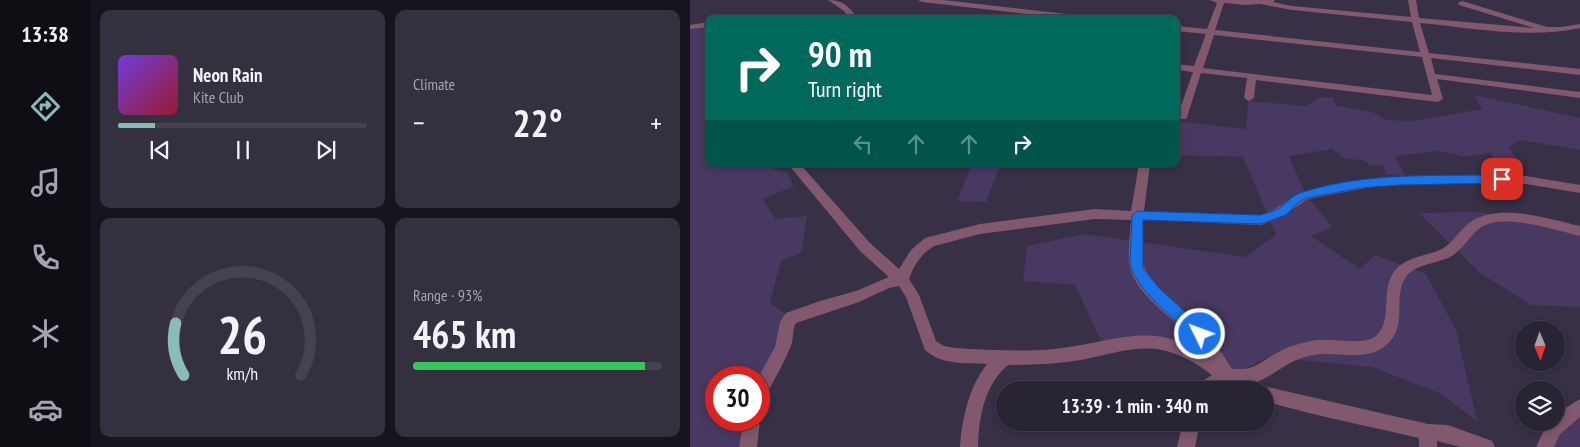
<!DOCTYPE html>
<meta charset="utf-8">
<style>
body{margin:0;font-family:"PT Sans Narrow",sans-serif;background:#353040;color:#f1f3f6;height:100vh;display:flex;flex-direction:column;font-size:19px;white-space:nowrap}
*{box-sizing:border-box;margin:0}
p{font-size:16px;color:#a5a4ac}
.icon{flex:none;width:28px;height:28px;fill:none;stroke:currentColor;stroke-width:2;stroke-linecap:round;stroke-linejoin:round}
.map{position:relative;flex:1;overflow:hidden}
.drawer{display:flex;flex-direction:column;gap:10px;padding:10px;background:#17141d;width:600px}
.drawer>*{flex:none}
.banner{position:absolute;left:15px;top:15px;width:475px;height:152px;border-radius:10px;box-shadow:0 2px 8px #0003,0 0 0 1px #45414f;background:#00695c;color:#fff;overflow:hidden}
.needle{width:32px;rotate:178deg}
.fabs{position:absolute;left:825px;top:321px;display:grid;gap:10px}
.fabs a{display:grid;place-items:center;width:50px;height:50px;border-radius:50%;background:#292434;box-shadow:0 2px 8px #0003,0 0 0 1px #45414f;font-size:25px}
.speed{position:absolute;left:15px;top:366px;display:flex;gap:10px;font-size:25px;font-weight:700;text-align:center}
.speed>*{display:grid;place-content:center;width:65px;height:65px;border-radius:50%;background:#292434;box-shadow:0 2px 8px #0003,0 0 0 1px #45414f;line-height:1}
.speed .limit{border:8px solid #d22;background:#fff;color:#111}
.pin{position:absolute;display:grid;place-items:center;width:42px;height:42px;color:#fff;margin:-21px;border-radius:10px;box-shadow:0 2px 8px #0006}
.me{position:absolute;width:55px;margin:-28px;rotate:312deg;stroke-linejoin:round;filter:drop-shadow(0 0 4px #0008)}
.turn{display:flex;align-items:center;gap:18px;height:105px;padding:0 20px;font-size:22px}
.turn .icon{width:65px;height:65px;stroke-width:2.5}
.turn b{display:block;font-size:35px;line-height:42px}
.lanes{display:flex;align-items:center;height:48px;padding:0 20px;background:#0003;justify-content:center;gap:25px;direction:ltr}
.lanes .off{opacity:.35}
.big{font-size:38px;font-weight:700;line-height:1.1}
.drawer .tile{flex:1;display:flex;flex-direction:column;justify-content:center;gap:8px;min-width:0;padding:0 18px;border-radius:10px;background:#353040}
.drawer .dial{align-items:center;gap:0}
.dial svg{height:130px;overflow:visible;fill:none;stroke:#45414f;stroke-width:7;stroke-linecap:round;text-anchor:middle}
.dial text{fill:#f1f3f6;stroke:none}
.song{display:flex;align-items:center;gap:15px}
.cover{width:60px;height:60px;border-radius:8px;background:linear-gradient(135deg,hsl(260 70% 55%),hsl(350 70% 35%))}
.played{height:5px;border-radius:2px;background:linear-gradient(90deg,#8bbbb9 15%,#45414f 15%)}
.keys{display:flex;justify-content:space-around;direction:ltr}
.heat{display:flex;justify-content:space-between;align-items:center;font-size:28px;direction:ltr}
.charge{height:8px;border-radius:4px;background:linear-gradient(90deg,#34c759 93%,#45414f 0)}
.drawer .tiles{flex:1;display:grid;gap:10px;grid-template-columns:repeat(2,1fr)}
.trip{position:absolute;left:306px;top:381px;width:278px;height:50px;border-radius:25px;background:#292434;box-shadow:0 2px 8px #0003,0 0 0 1px #45414f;font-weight:700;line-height:50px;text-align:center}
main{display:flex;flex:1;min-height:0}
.tab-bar{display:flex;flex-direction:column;width:90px;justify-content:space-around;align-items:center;background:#100e15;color:#a5a4ac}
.tab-bar .icon{width:35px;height:35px}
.tab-bar .on{color:#8bbbb9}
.tab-bar b{font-size:22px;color:#f1f3f6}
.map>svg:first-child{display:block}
.green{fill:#473961}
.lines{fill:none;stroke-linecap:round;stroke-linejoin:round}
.street{fill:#81586e;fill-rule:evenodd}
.route{fill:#1a73e8;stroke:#114b97}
</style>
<main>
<nav class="tab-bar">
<b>13:38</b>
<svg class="icon on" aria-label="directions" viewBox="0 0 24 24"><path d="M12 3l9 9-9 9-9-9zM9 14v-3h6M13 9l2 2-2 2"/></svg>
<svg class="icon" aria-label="music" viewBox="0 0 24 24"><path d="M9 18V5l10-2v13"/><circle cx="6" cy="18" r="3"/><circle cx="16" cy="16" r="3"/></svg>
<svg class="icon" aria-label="phone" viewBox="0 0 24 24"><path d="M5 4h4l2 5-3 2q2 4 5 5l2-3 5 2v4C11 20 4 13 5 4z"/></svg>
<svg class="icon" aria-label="climate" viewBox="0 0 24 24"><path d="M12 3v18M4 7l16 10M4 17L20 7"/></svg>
<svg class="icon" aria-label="car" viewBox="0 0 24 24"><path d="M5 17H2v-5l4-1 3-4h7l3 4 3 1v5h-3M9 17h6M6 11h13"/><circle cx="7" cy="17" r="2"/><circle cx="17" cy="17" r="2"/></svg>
</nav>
<section class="drawer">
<div class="tiles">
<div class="tile">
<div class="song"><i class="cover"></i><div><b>Neon Rain</b><p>Kite Club</p></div></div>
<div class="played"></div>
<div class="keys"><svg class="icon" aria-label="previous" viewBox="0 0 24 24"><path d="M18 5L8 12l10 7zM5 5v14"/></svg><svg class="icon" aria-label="pause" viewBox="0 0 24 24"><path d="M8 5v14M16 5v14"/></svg><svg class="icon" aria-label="next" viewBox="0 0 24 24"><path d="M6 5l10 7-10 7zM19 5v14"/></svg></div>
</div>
<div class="tile"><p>Climate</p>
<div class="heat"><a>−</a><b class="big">22°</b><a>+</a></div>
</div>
<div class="tile dial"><svg viewBox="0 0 100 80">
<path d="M14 69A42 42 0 1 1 86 69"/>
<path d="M14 69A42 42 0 0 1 9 37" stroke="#8bbbb9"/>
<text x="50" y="56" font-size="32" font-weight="700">26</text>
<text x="50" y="72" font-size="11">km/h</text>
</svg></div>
<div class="tile"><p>Range · 93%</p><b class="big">465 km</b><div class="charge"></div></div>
</div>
</section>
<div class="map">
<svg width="890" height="447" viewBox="0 0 890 447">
<rect width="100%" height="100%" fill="#373046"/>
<!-- green -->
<g class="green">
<path d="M19,26V164H67L98,173L103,187L72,199L86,219L117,216L111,253L91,261L80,303L101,318L95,333L69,378H26V420H62L58,447H0V29Z"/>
<path d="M784,95L890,118V150L830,140L819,147L825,157L808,162L800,153L775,157L749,151L705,156L716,177L696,174L693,165L681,166L673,160L656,159L642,149L599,156L616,195L642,227L621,236L670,269L685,255L736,274L766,330L787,421L749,393L682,367L579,357L538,377L519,350L478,337L440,336L411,341L385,285L333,281L337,246L395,234L555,257L586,235L553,157L486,155V121L556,129L558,101L616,106L629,98L643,97L645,105L685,113L695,120L723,121L792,109Z"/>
<path d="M260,164H311L296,202L267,201L280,168Z"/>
<path d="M788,212L890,231V307L841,305L790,273L729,213Z"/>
<path d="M890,407V447H855Z"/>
</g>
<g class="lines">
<!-- street -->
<g class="street">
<path d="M138,0C153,0 160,7 168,19H160L154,11Z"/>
<path d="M228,0H253L403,17L407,19H379L232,2Z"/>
<path d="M520,0H585L583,2L602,6L721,17L718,0H726L729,18L844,28L769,5L768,3L772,1L857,27H871L890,24V28C838,39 783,28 730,23L739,53L890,69V75L741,58L745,74L890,92V98L747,79L753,99L748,102L566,80L564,98L559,101L554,98L557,78L511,73L497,117L496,119H488L487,117L503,72L486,70V64L504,66L516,34L486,31V26L517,29L527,3ZM534,3L555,5L570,4L602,10L722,22L730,52L525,30ZM524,35L732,57L742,95L513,68Z"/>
<path d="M19,22V27L0,29V25Z"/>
<path d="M98,164H110L180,243L209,269L221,250L235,238L290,224L405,209L441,211L449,164H460L454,211L571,215L580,212L612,192L687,178L778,175L836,176L890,185V193L836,184L778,183L687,186L618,199L589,218L571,225L453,220V263L456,271L469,288L519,333L542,369C567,370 567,363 587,353C599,346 613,342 627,340C643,338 674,346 686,336C703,320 691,294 702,275C713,256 735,257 752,249C764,242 771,228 782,221C811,203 860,219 890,226V236C865,230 813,212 790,228C779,236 773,250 760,257C746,264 722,264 714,280C703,300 719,328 694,347C674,362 647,351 624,355C598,359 589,373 567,382L573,386L738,424L758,425L802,441L805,447H771L747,441V447H729V438C678,426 626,416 575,401V390H548L534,387L527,390H506L508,384L522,375C506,363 488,352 467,349C442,346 416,355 391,360C367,364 342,365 318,365C294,386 289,416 288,447H270C272,418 279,387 297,364C276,363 251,365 235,350L216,297L209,286L199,288L169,302L106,323C102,329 104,338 101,346C94,363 84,380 75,397L69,399L68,378L85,347L90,322L96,313L130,301L166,291L199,277L170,251ZM405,219L441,220C440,234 438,249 439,263C444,299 496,324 516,353C456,320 425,343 364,349C331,352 298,350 265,348L254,346L246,341L229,295L219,279C224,265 231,254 244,246L290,234Z"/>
<path d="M890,399V417L870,434L864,447H846L858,422H866V414Z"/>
<path d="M69,416L70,420L67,447H49L54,420H69Z"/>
<path d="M493,422H510L505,447H487Z"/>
</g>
</g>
<!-- route -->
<path class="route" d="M812,175L817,179L812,183L710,185L671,188L617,198L609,202L596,215L570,224L453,220V268L469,288L515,330L517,334L515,338L510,340L505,338C485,319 446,291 440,263L442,216L447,211L570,215C576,213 583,212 588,209C597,203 602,195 613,192C675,172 747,176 812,175Z"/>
</svg>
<div class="fabs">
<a><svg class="needle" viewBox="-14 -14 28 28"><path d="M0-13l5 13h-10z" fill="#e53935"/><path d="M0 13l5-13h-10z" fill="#a5a4ac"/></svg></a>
<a><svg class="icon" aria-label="layers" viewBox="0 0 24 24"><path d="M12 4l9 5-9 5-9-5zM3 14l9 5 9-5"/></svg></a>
</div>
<div class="speed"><div class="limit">30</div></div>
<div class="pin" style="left:812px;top:179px;background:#d93025"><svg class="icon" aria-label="arrive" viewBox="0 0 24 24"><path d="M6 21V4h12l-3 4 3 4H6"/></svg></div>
<svg class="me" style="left:510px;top:334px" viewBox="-20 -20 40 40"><circle r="17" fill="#1a73e8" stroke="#fff" stroke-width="3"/><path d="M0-11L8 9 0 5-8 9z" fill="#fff"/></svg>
<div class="trip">13:39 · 1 min · 340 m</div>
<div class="banner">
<div class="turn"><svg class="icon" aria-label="right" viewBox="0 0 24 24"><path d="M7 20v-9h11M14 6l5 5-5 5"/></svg><div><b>90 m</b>Turn right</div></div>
<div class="lanes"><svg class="icon off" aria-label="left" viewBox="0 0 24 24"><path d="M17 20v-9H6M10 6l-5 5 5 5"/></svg><svg class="icon off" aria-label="ahead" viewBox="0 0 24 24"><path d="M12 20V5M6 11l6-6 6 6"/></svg><svg class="icon off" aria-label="ahead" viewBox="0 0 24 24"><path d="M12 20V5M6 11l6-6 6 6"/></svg><svg class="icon" aria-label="right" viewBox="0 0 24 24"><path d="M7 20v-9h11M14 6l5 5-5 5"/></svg></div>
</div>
</div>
</main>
